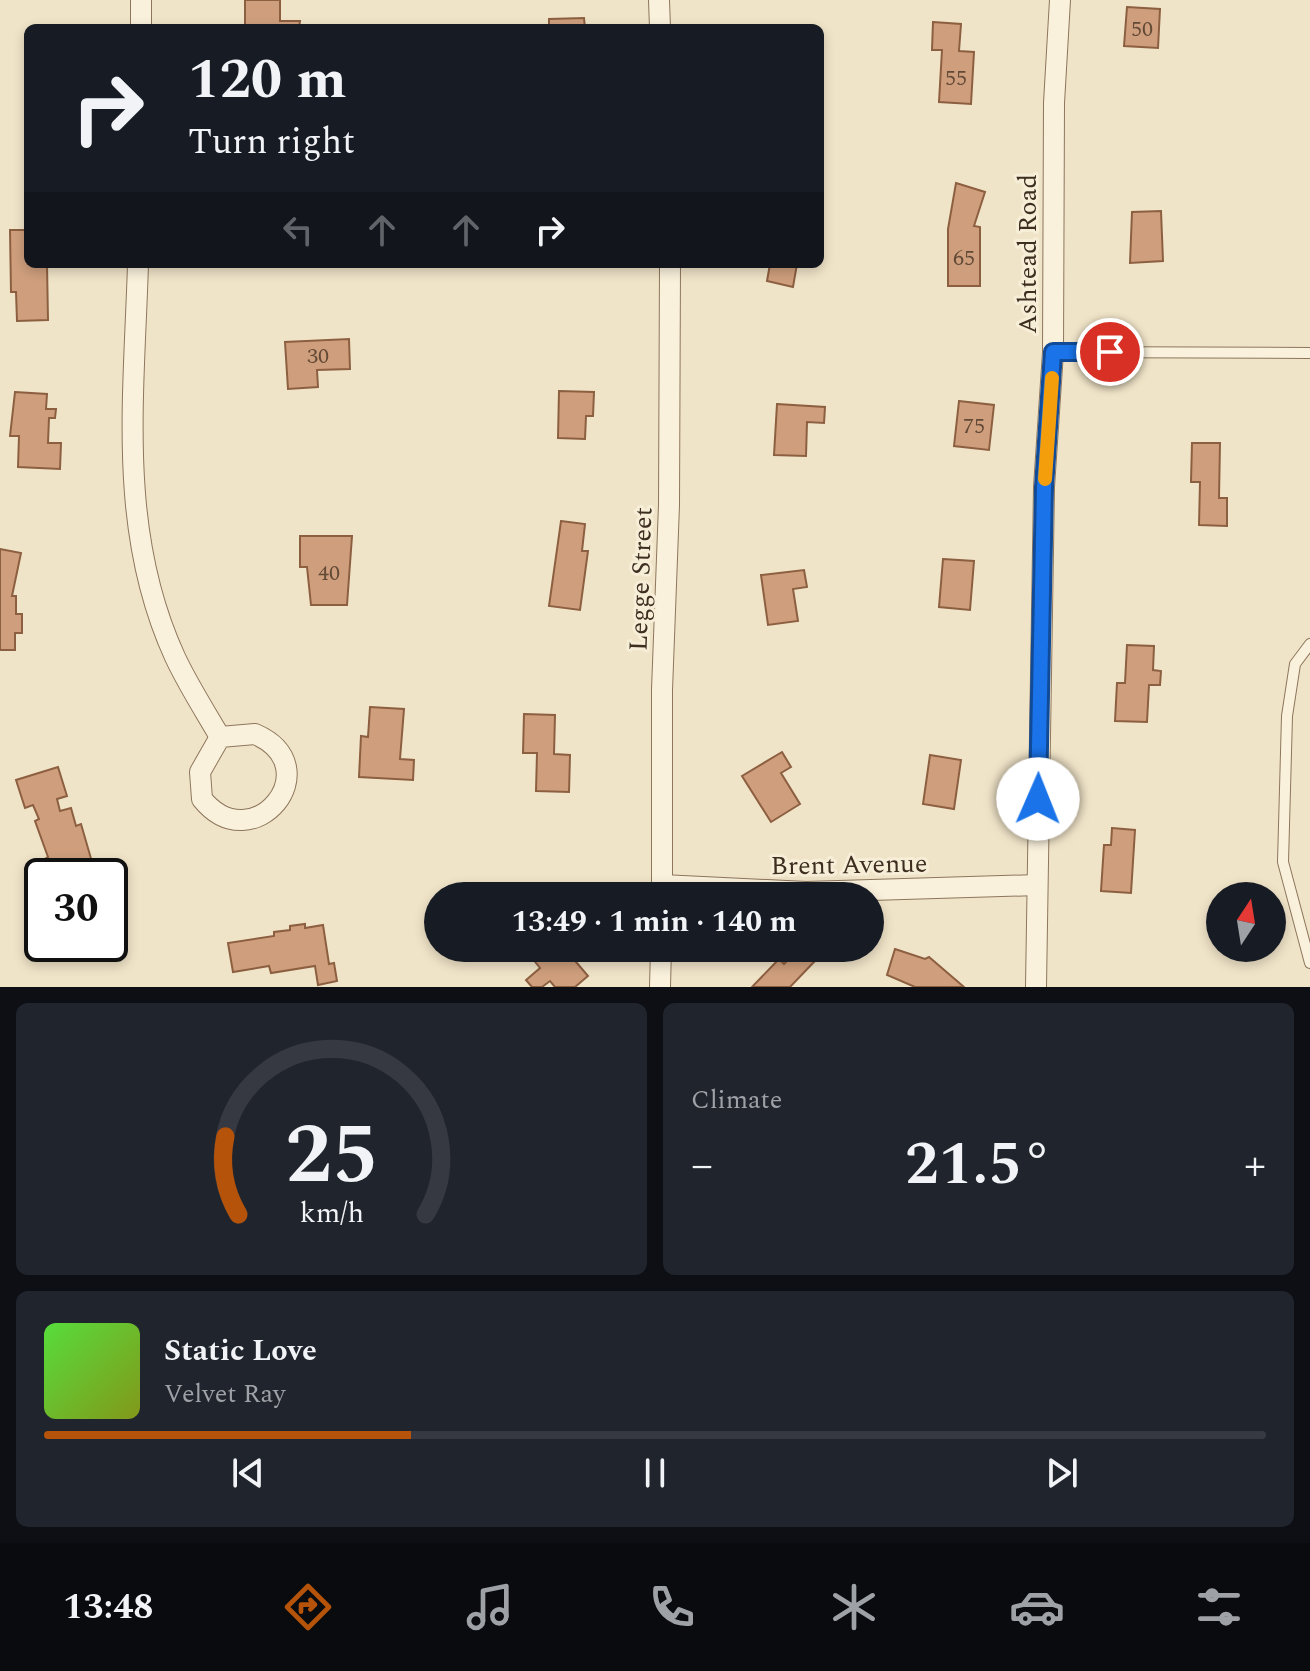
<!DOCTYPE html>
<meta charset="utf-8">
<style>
body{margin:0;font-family:Spectral,serif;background:#20242c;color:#f1f3f6;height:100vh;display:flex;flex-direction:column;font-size:30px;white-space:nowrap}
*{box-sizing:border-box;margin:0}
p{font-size:26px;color:#9ea1a6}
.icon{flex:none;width:44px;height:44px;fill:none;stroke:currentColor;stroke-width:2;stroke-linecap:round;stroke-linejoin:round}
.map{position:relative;height:987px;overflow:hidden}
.panel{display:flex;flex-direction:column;gap:16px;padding:16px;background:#0d0f14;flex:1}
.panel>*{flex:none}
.top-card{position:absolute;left:24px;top:24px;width:800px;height:244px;border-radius:12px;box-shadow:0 4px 12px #0003;background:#171b24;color:#f1f3f6;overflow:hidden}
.needle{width:52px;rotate:12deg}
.fabs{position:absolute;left:1206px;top:882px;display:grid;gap:16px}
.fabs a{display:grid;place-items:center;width:80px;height:80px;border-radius:50%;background:#171b24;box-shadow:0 4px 12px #0003;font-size:40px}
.speed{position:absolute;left:24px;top:858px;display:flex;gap:16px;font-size:40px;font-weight:700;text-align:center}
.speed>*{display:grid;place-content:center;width:104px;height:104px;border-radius:50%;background:#171b24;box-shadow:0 4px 12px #0003;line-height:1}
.speed .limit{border:4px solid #111;border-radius:12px;background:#fff;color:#111}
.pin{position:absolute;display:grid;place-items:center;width:68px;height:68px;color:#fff;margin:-34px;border:4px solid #fff;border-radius:50%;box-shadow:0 2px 8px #0007}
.me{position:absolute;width:88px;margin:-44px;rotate:1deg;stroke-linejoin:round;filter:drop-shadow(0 0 6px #0008)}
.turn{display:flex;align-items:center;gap:28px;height:168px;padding:0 32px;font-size:36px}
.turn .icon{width:104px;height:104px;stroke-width:2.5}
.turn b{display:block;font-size:56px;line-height:68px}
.lanes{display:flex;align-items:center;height:76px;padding:0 32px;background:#0003;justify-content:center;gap:40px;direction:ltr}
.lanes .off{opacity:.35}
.big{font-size:60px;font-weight:700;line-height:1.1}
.panel .tile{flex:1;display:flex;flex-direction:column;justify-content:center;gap:12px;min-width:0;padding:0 28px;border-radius:12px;background:#20242c}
.panel .dial{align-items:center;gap:0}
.dial svg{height:208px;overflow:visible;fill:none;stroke:#363941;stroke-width:7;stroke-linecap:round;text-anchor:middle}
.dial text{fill:#f1f3f6;stroke:none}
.song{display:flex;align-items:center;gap:24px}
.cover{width:96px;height:96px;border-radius:12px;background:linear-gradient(135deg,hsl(110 70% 55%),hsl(70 70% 35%))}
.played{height:8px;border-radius:4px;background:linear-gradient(90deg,#b45309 30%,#363941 30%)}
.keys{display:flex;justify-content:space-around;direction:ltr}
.heat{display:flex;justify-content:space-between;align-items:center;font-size:44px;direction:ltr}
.panel .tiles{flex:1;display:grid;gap:16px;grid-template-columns:1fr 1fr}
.tile:last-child{grid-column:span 2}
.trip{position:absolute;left:424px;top:882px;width:460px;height:80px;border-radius:40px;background:#171b24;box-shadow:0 4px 12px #0003;font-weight:700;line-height:80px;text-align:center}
.menu{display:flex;height:128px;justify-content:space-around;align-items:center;background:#090b0e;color:#9ea1a6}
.menu .icon{width:56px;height:56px}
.menu .current{color:#b45309}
.menu b{font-size:36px;color:#f1f3f6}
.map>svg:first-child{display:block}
.building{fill:#cf9f7d;stroke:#8d5f41;stroke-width:2}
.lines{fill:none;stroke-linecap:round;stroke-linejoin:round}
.service-casing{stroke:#8d765c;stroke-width:12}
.minor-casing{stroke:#8d765c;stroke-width:22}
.service{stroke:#faf1dc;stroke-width:10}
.minor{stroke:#faf1dc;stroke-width:20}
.route-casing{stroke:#114b97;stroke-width:20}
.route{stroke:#1a73e8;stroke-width:14}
.slow{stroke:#f59e0b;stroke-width:14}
.labels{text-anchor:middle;stroke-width:6;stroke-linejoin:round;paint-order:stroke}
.number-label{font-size:22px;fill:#624a37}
.street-label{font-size:26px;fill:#3d2e20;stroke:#f7eed8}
</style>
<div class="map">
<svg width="1310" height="987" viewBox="0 0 1310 987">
<rect width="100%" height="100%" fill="#f0e4c8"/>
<!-- building -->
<g class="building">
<path d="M245,0H280V21H300L299,28H245Z"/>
<path d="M1127,7L1160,9L1158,48L1124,46Z"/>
<path d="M584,18L585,28H549V19Z"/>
<path d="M933,22L961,24L959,51L974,52L971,104L939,102L942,50H932Z"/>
<path d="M956,183L985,192L974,226L980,227V286H948V229Z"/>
<path d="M1161,211L1163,261L1130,263L1132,212Z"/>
<path d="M10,230H28V264H47L48,320L17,321L16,292H11Z"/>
<path d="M770,264H797L793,287L767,281Z"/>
<path d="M349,339L350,369L317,370L318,387L288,389L285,342Z"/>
<path d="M559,391L594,392L593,416H586L585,439L558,438Z"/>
<path d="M15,392L47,394L46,409H56L55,418H49L48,443H61L60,469L18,467L19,436H10Z"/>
<path d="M959,401L994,405L989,450L954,446Z"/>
<path d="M777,404L825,407L824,423L807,422L806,456L774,455Z"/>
<path d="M1192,443H1220L1219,498H1227V526L1199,525L1200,482H1191Z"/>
<path d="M561,521L585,524L582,551H588L580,610L549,606Z"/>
<path d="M300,536H352L347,605H311L307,567H300Z"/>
<path d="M0,549L21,553L12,596H16V614H22V633H15V650H0Z"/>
<path d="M943,559L974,561L970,610L939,607Z"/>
<path d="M804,570L807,587L793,589L798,621L768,625L761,575Z"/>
<path d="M1127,645L1154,646L1153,670L1161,671L1160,685H1149L1147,722L1115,721L1117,683H1125Z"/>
<path d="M370,707L404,709L400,759L414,760L413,780L359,777L361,736L368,737Z"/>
<path d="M524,714L555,715L554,754L570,755L569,792L536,791L537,753H523Z"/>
<path d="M782,752L791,767L781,773L800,804L771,822L742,776Z"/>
<path d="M930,755L961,760L954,809L923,804Z"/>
<path d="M58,767L67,796L57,799L60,811L71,808L76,826L81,824L92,862L85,864L89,876H57L55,869L48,872L43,860L48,857L35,821L39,819L33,805L25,808L16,780Z"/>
<path d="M1112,828L1135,830L1131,893L1101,891L1104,845H1111Z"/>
<path d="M305,924V928L323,925L329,964L334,963L337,981L318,985L315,966L271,973L269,966L233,972L228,943L274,936V932L290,930V926Z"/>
<path d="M524,948L565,949L588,976L575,987H555L550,981L542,987H532L526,980L540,968Z"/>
<path d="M799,948L814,962L790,987H752L779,959L784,964Z"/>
<path d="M895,949L925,959L929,957L964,987H915L887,975Z"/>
</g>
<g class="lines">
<!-- service casing -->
<g class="service-casing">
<g id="service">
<path d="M1053,352L1310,353"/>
<path d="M1310,644L1295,664L1287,716L1283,862L1310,963"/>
</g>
</g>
<!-- minor casing -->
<g class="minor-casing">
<g id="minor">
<path d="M659,0L660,28"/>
<path d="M141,28V0"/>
<path d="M138,264C134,398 117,531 175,657C188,685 205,711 220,737"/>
<path d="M255,734C331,767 253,862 202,799L200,772L220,737Z"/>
<path d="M662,885L806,892L1037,885"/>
<path d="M662,896V690L669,505L670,264"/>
<path d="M660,987L661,948"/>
<path d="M1036,987L1044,487L1053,352L1054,103L1060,0"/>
</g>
</g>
<!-- service -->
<use href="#service" class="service"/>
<!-- minor -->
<use href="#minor" class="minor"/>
</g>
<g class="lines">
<!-- route casing -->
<g class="route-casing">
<path id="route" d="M1038,799L1044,487L1053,352H1110"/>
</g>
<!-- route -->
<use href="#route" class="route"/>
<!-- slow -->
<path class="slow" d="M1045,479L1052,378"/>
</g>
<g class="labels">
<!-- number labels -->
<g class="number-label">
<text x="1142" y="36">50</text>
<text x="956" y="85">55</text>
<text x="964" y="265">65</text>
<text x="318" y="363">30</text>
<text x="974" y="433">75</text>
<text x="329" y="580">40</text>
</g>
<!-- street labels -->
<g class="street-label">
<text transform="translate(1027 254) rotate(-90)" y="9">Ashtead Road</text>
<text transform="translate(640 579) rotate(-88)" y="9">Legge Street</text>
<text transform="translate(849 864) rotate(-1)" y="9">Brent Avenue</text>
</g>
</g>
</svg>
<div class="fabs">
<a><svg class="needle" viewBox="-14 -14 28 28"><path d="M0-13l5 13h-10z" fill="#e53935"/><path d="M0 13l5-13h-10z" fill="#9ea1a6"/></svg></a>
</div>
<div class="speed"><div class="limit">30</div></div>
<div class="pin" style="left:1110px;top:352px;background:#d93025"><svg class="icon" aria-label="arrive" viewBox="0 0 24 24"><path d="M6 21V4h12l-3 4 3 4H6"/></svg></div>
<svg class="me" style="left:1038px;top:799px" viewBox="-20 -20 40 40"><circle r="19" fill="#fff"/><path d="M0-13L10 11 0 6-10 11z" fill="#1a73e8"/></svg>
<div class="trip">13:49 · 1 min · 140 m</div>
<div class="top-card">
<div class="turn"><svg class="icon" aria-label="right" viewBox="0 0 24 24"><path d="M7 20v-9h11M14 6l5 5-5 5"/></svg><div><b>120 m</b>Turn right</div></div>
<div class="lanes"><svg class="icon off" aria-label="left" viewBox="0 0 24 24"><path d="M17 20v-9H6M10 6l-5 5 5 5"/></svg><svg class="icon off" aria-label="ahead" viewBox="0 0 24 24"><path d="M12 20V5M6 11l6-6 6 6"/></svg><svg class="icon off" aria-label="ahead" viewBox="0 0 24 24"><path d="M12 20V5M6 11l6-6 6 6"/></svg><svg class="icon" aria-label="right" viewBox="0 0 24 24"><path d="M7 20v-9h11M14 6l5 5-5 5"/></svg></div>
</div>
</div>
<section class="panel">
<div class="tiles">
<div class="tile dial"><svg viewBox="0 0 100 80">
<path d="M14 69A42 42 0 1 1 86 69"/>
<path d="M14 69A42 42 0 0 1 9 39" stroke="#b45309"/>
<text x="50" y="56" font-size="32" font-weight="700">25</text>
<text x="50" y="72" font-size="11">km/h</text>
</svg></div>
<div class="tile"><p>Climate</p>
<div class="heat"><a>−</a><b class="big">21.5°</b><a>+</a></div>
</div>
<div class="tile">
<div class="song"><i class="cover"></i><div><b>Static Love</b><p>Velvet Ray</p></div></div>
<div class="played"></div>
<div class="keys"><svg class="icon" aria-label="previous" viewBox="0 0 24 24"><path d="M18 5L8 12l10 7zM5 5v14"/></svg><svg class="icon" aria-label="pause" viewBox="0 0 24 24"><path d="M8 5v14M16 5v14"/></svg><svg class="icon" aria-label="next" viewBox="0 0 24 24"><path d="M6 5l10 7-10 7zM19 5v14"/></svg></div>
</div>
</div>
</section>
<nav class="menu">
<b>13:48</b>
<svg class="icon current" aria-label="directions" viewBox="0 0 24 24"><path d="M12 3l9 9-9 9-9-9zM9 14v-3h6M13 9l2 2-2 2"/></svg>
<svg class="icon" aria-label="music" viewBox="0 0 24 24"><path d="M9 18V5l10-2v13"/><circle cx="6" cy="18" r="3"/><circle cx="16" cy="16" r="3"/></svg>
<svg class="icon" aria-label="phone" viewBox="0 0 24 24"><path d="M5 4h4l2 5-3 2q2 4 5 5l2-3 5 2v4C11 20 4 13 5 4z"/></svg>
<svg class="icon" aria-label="climate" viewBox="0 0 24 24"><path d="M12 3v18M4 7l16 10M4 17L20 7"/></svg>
<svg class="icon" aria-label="car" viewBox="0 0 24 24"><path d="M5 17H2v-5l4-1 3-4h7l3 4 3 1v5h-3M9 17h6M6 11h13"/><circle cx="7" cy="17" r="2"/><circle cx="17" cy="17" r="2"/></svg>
<svg class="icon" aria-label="filters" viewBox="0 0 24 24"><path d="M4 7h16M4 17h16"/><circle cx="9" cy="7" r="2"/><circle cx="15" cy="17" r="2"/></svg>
</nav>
